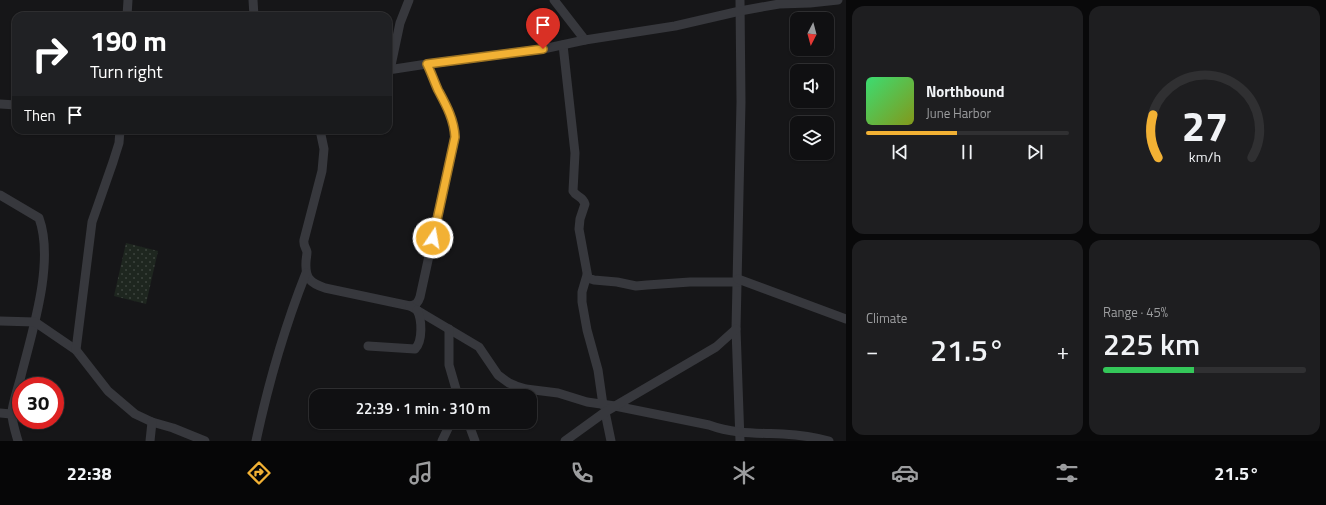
<!DOCTYPE html>
<meta charset="utf-8">
<style>
body{margin:0;font-family:"Titillium Web",sans-serif;background:#1e1e20;color:#f1f3f6;height:100vh;display:flex;flex-direction:column;font-size:15px;white-space:nowrap}
*{box-sizing:border-box;margin:0}
p{font-size:13px;color:#9c9d9f}
.icon{flex:none;width:22px;height:22px;fill:none;stroke:currentColor;stroke-width:2;stroke-linecap:round;stroke-linejoin:round}
.map{position:relative;flex:1;overflow:hidden}
.details{display:flex;flex-direction:column;gap:6px;padding:6px;background:#09090a;width:480px}
.details>*{flex:none}
.hud{position:absolute;left:12px;top:12px;width:380px;height:122px;border-radius:12px;box-shadow:0 1px 3px #0004,0 0 0 1px #303032;background:#202124;color:#fff;overflow:hidden}
.needle{width:26px;rotate:186deg}
.tools{position:absolute;left:790px;top:12px;display:grid;gap:8px}
.tools a{display:grid;place-items:center;width:44px;height:44px;border-radius:8px;background:#101012;box-shadow:0 1px 3px #0004,0 0 0 1px #303032;font-size:20px}
.speed{position:absolute;left:12px;top:377px;display:flex;gap:8px;font-size:20px;font-weight:700;text-align:center}
.speed>*{display:grid;place-content:center;width:52px;height:52px;border-radius:50%;background:#101012;box-shadow:0 1px 3px #0004,0 0 0 1px #303032;line-height:1}
.speed .limit{border:6px solid #d22;background:#fff;color:#111}
.pin{position:absolute;display:grid;place-items:center;width:34px;height:34px;color:#fff;margin:-41px -17px;border-radius:50% 50% 50% 0;rotate:-45deg;box-shadow:0 0 4px #0007}
.pin .icon{rotate:45deg}
.me{position:absolute;width:44px;margin:-22px;rotate:12deg;stroke-linejoin:round;filter:drop-shadow(0 0 3px #0008)}
.turn{display:flex;align-items:center;gap:14px;height:84px;padding:0 12px;font-size:18px}
.turn .icon{width:52px;height:52px;stroke-width:2.5}
.turn b{display:block;font-size:28px;line-height:34px}
.then{display:flex;align-items:center;height:38px;padding:0 12px;background:#0003;gap:8px;font-size:15px}
.big{font-size:30px;font-weight:600;line-height:1.1}
.details .widget{flex:1;display:flex;flex-direction:column;justify-content:center;gap:6px;min-width:0;padding:0 14px;border-radius:12px;background:#1e1e20}
.details .dial{align-items:center;gap:0}
.dial svg{height:104px;overflow:visible;fill:none;stroke:#303032;stroke-width:7;stroke-linecap:round;text-anchor:middle}
.dial text{fill:#f1f3f6;stroke:none}
.song{display:flex;align-items:center;gap:12px}
.cover{width:48px;height:48px;border-radius:6px;background:linear-gradient(135deg,hsl(140 70% 55%),hsl(70 70% 35%))}
.played{height:4px;border-radius:2px;background:linear-gradient(90deg,#f2b134 45%,#303032 45%)}
.keys{display:flex;justify-content:space-around;direction:ltr}
.heat{display:flex;justify-content:space-between;align-items:center;font-size:22px;direction:ltr}
.charge{height:6px;border-radius:3px;background:linear-gradient(90deg,#34c759 45%,#303032 0)}
.details .tiles{flex:1;display:grid;gap:6px;grid-template-columns:repeat(2,1fr)}
.trip{position:absolute;left:309px;top:389px;width:228px;height:40px;border-radius:12px;background:#101012;box-shadow:0 1px 3px #0004,0 0 0 1px #303032;font-weight:600;line-height:40px;text-align:center}
.tab-bar{display:flex;height:64px;justify-content:space-around;align-items:center;background:#060607;color:#9c9d9f}
.tab-bar .icon{width:28px;height:28px}
.tab-bar .active{color:#f2b134}
.tab-bar b{font-size:18px;color:#f1f3f6}
main{display:flex;flex:1;min-height:0}
.map>svg:first-child{display:block}
.grass{fill:url(#grass-dots)}
.lines{fill:none;stroke-linecap:round;stroke-linejoin:round}
.minor{stroke:#37383d;stroke-width:9}
.route-casing{stroke:#9d7322;stroke-width:10}
.route{stroke:#f2b134;stroke-width:7}
</style>
<main>
<div class="map">
<svg width="846" height="441" viewBox="0 0 846 441">
<defs>
<pattern id="grass-dots" width="8" height="8" patternUnits="userSpaceOnUse"><rect width="8" height="8" fill="#1e261f"/><path d="M2 2h.1M6 6h.1" fill="none" stroke="#3c433d" stroke-width="1.8" stroke-linecap="round"/></pattern>
</defs>
<rect width="100%" height="100%" fill="#161618"/>
<!-- grass -->
<path class="grass" d="M126,243L158,251L146,304L114,296Z"/>
<g class="lines">
<!-- minor -->
<g class="minor">
<path d="M253,0L254,16"/>
<path d="M554,0L585,40"/>
<path d="M740,0L741,102L736,329L740,441"/>
<path d="M127,16L128,0"/>
<path d="M563,45L575,153L573,191C576,197 583,196 585,204L580,219L579,229L588,278L594,280L617,282L636,286L647,285L690,282H738"/>
<path d="M388,70L427,64L543,49L585,40L675,26L740,11L779,4L810,3L838,0"/>
<path d="M390,70L400,23L409,0"/>
<path d="M0,104L16,105"/>
<path d="M320,130L324,149L322,171L304,240C303,245 306,248 307,252C307,255 306,259 306,262C305,278 310,283 325,288L410,306C416,305 418,303 420,297L455,137C454,119 446,105 438,90C434,81 431,72 427,64"/>
<path d="M0,195L39,218C55,262 32,332 21,376C19,385 11,407 12,414C12,422 16,434 18,441"/>
<path d="M587,275L582,292V302L587,330L598,370L603,405"/>
<path d="M738,279L846,319"/>
<path d="M410,306L479,347L498,375L509,383L516,386L526,389L558,393L587,402L615,406L709,425C733,434 758,433 783,434C799,435 814,437 829,441"/>
<path d="M0,321L35,322L76,350L108,391L135,414L152,422L173,428L205,441"/>
<path d="M449,329V365L458,396"/>
<path d="M368,346L415,349C423,341 422,319 417,310"/>
<path d="M76,350L92,222L113,162L119,143L120,130"/>
<path d="M605,412L611,441"/>
<path d="M0,413L11,414"/>
<path d="M468,422L475,441"/>
<path d="M150,441L152,422"/>
<path d="M256,441C268,385 285,326 306,273"/>
<path d="M442,441L451,422"/>
<path d="M565,441L605,412L716,347L736,329"/>
</g>
</g>
<g class="lines">
<!-- route casing -->
<g class="route-casing">
<path id="route" d="M433,238L455,137C454,119 446,105 438,90C434,81 431,72 427,64L543,49"/>
</g>
<!-- route -->
<use href="#route" class="route"/>
</g>
</svg>
<div class="tools">
<a><svg class="needle" viewBox="-14 -14 28 28"><path d="M0-13l5 13h-10z" fill="#e53935"/><path d="M0 13l5-13h-10z" fill="#9c9d9f"/></svg></a>
<a><svg class="icon" aria-label="sound" viewBox="0 0 24 24"><path d="M4 9h4l5-4v14l-5-4H4zM17 9q2 3 0 6"/></svg></a>
<a><svg class="icon" aria-label="layers" viewBox="0 0 24 24"><path d="M12 4l9 5-9 5-9-5zM3 14l9 5 9-5"/></svg></a>
</div>
<div class="speed"><div class="limit">30</div></div>
<div class="pin" style="left:543px;top:49px;background:#d93025"><svg class="icon" aria-label="arrive" viewBox="0 0 24 24"><path d="M6 21V4h12l-3 4 3 4H6"/></svg></div>
<svg class="me" style="left:433px;top:238px" viewBox="-20 -20 40 40"><circle r="17" fill="#f2b134" stroke="#fff" stroke-width="3"/><path d="M0-11L8 9 0 5-8 9z" fill="#fff"/></svg>
<div class="trip">22:39 · 1 min · 310 m</div>
<div class="hud">
<div class="turn"><svg class="icon" aria-label="right" viewBox="0 0 24 24"><path d="M7 20v-9h11M14 6l5 5-5 5"/></svg><div><b>190 m</b>Turn right</div></div>
<div class="then">Then<svg class="icon" aria-label="arrive" viewBox="0 0 24 24"><path d="M6 21V4h12l-3 4 3 4H6"/></svg></div>
</div>
</div>
<section class="details">
<div class="tiles">
<div class="widget">
<div class="song"><i class="cover"></i><div><b>Northbound</b><p>June Harbor</p></div></div>
<div class="played"></div>
<div class="keys"><svg class="icon" aria-label="previous" viewBox="0 0 24 24"><path d="M18 5L8 12l10 7zM5 5v14"/></svg><svg class="icon" aria-label="pause" viewBox="0 0 24 24"><path d="M8 5v14M16 5v14"/></svg><svg class="icon" aria-label="next" viewBox="0 0 24 24"><path d="M6 5l10 7-10 7zM19 5v14"/></svg></div>
</div>
<div class="widget dial"><svg viewBox="0 0 100 80">
<path d="M14 69A42 42 0 1 1 86 69"/>
<path d="M14 69A42 42 0 0 1 10 36" stroke="#f2b134"/>
<text x="50" y="56" font-size="32" font-weight="700">27</text>
<text x="50" y="72" font-size="11">km/h</text>
</svg></div>
<div class="widget"><p>Climate</p>
<div class="heat"><a>−</a><b class="big">21.5°</b><a>+</a></div>
</div>
<div class="widget"><p>Range · 45%</p><b class="big">225 km</b><div class="charge"></div></div>
</div>
</section>
</main>
<nav class="tab-bar">
<b>22:38</b>
<svg class="icon active" aria-label="directions" viewBox="0 0 24 24"><path d="M12 3l9 9-9 9-9-9zM9 14v-3h6M13 9l2 2-2 2"/></svg>
<svg class="icon" aria-label="music" viewBox="0 0 24 24"><path d="M9 18V5l10-2v13"/><circle cx="6" cy="18" r="3"/><circle cx="16" cy="16" r="3"/></svg>
<svg class="icon" aria-label="phone" viewBox="0 0 24 24"><path d="M5 4h4l2 5-3 2q2 4 5 5l2-3 5 2v4C11 20 4 13 5 4z"/></svg>
<svg class="icon" aria-label="climate" viewBox="0 0 24 24"><path d="M12 3v18M4 7l16 10M4 17L20 7"/></svg>
<svg class="icon" aria-label="car" viewBox="0 0 24 24"><path d="M5 17H2v-5l4-1 3-4h7l3 4 3 1v5h-3M9 17h6M6 11h13"/><circle cx="7" cy="17" r="2"/><circle cx="17" cy="17" r="2"/></svg>
<svg class="icon" aria-label="filters" viewBox="0 0 24 24"><path d="M4 7h16M4 17h16"/><circle cx="9" cy="7" r="2"/><circle cx="15" cy="17" r="2"/></svg>
<b>21.5°</b>
</nav>
